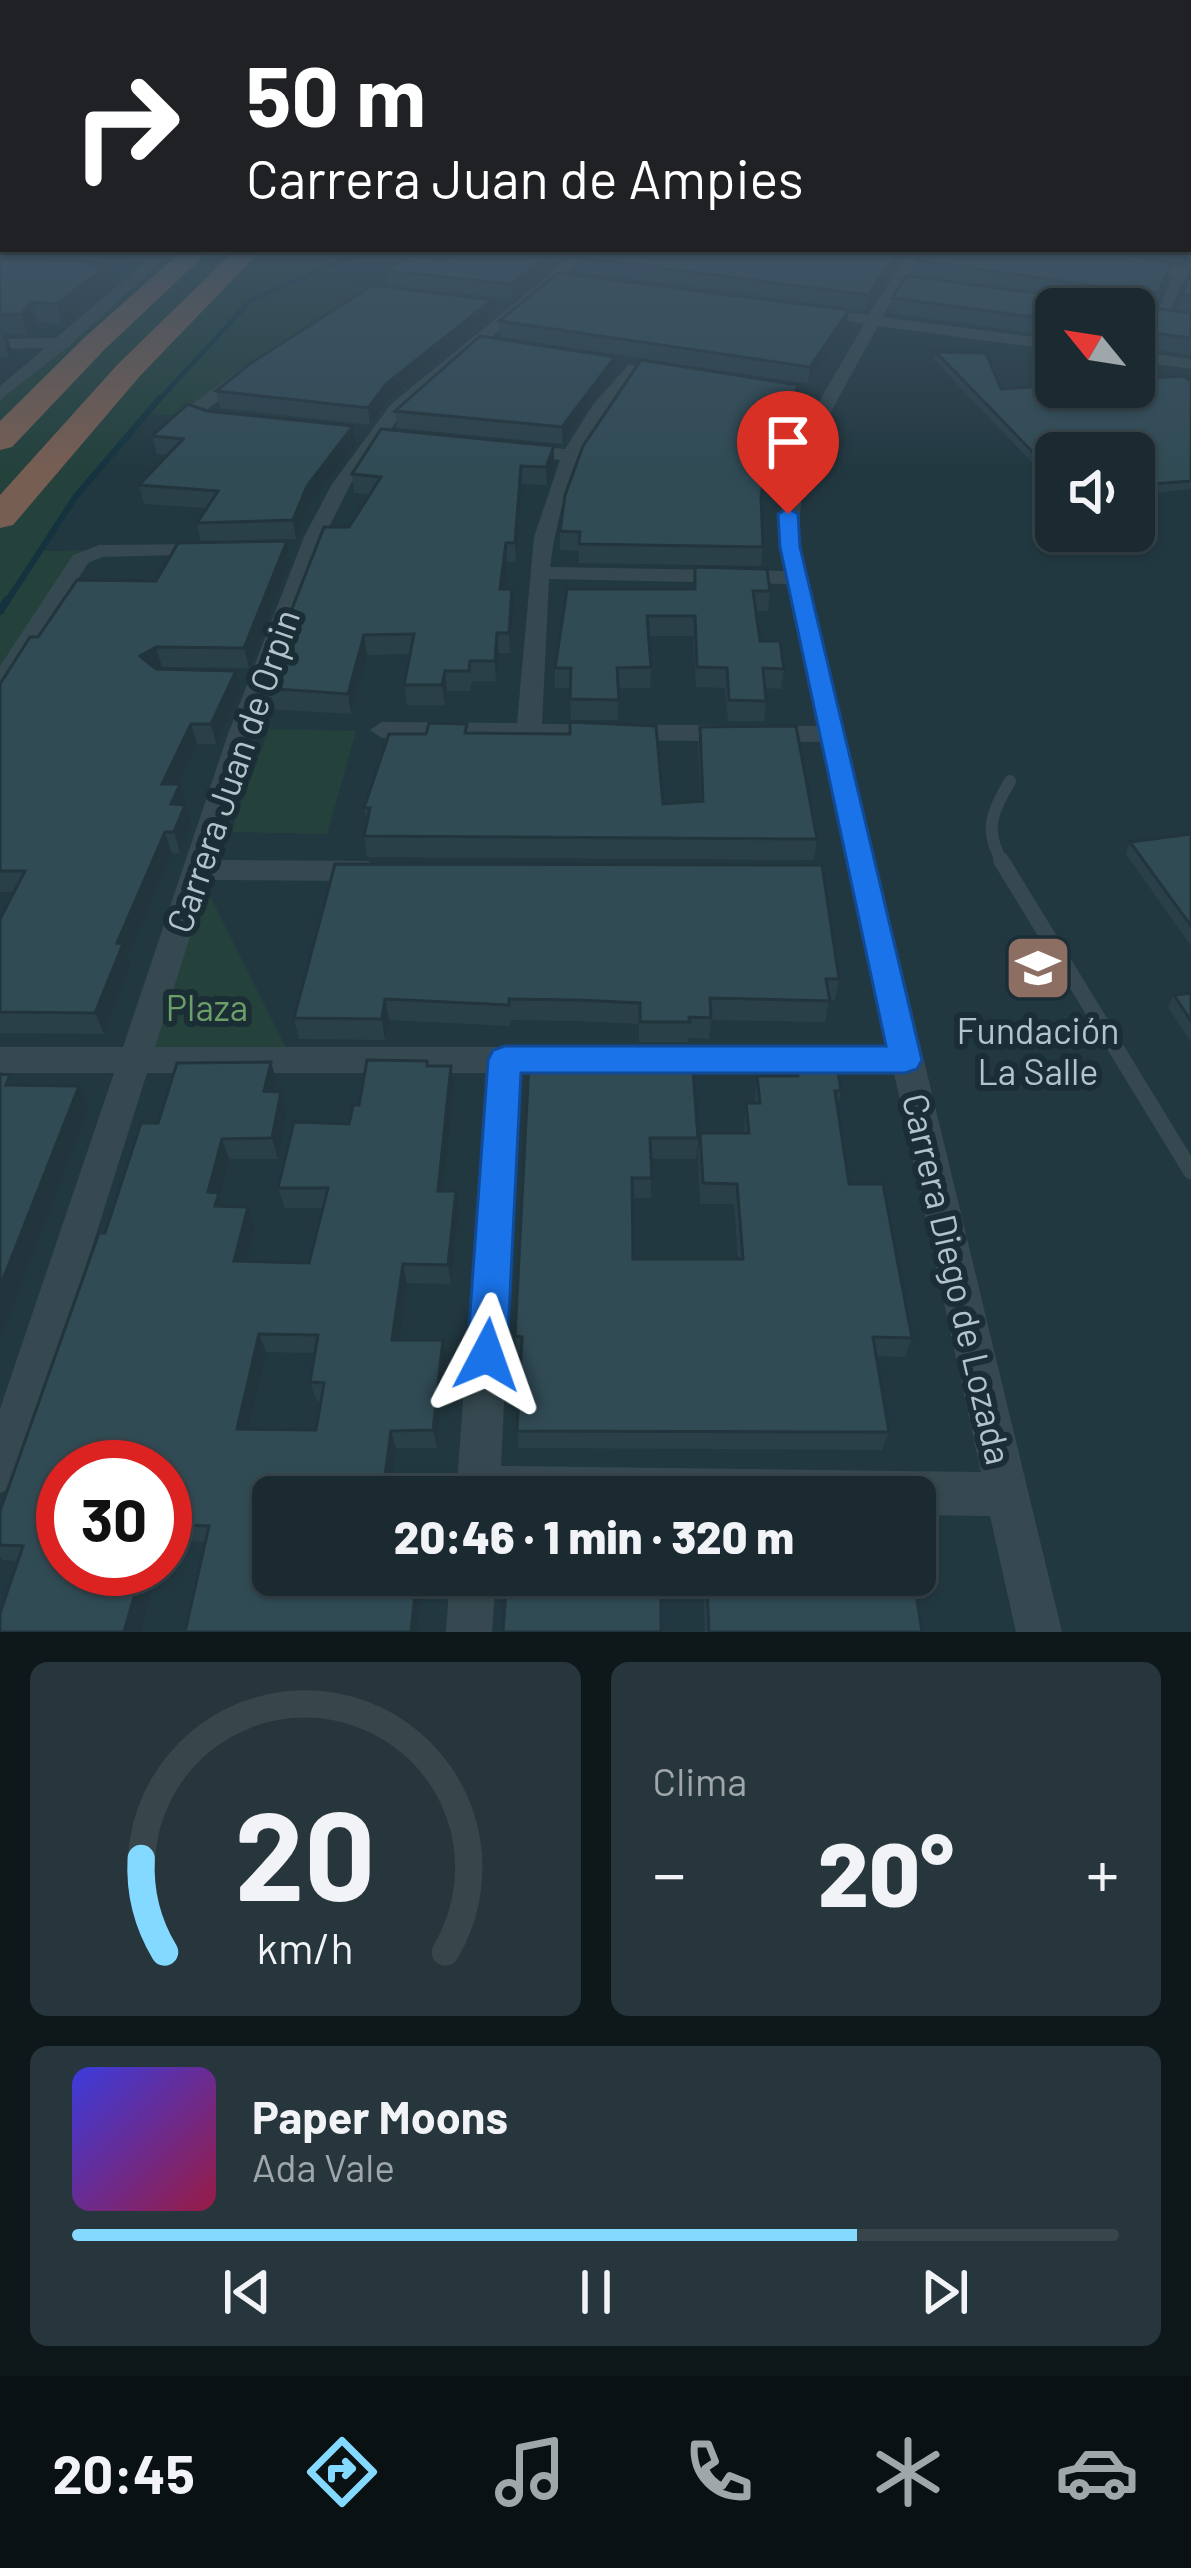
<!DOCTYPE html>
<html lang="es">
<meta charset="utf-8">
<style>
body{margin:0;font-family:Barlow,sans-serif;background:#27363c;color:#f1f3f6;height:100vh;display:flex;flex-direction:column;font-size:45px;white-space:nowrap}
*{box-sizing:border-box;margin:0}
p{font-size:39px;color:#9fa7ab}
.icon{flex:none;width:66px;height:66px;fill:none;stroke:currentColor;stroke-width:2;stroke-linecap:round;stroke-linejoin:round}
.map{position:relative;height:1632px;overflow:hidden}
.panel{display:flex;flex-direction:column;gap:30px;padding:30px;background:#0e171a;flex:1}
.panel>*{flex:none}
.top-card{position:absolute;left:0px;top:0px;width:1191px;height:252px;box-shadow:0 3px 9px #0004,0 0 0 3px #38464c;background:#202124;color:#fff;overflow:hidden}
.needle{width:78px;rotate:300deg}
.buttons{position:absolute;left:1035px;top:288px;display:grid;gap:24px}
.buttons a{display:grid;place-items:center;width:120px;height:120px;border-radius:18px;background:#1a2a30;box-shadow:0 3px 9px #0004,0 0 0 3px #38464c;font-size:60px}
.speed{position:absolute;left:36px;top:1440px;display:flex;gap:24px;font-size:60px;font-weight:700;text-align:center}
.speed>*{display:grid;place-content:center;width:156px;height:156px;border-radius:50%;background:#1a2a30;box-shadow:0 3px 9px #0004,0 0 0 3px #38464c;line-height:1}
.speed .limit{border:18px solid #d22;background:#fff;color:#111}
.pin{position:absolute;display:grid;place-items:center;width:102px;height:102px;color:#fff;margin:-123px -51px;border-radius:50% 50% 50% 0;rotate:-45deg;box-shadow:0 0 12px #0007}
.pin .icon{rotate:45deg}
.me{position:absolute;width:132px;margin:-66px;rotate:4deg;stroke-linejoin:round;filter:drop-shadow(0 0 9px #0008)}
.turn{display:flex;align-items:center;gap:42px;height:252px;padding:0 48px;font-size:54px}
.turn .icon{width:156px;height:156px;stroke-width:2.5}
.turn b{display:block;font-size:84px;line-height:102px}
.big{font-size:90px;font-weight:800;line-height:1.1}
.panel .widget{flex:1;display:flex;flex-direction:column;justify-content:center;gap:18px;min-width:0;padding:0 42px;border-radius:18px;background:#27363c}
.panel .dial{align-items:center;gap:0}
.dial svg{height:312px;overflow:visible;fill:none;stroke:#38464c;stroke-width:7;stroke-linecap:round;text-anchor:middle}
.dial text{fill:#f1f3f6;stroke:none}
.song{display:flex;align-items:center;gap:36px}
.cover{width:144px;height:144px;border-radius:18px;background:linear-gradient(135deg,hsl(240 70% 55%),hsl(340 70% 35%))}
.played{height:12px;border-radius:6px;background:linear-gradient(90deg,#83d9ff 75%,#38464c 75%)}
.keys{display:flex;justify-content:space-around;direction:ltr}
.heat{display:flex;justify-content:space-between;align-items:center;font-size:66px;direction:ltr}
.panel .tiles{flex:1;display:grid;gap:30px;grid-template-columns:1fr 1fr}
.widget:last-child{grid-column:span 2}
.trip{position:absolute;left:252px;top:1476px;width:684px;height:120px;border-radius:18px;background:#1a2a30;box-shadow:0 3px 9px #0004,0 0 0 3px #38464c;font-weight:800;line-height:120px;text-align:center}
.menu{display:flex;height:192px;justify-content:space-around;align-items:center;background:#0a1113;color:#9fa7ab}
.menu .icon{width:84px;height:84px}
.menu .selected{color:#83d9ff}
.menu b{font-size:54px;color:#f1f3f6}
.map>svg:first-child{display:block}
.green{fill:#24413c}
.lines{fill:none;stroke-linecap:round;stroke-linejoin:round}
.stream-far2{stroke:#14333f;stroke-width:4.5}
.stream-far1{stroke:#14333f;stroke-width:6}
.stream{stroke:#14333f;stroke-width:8}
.lane-far1{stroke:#364950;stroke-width:12}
.lane{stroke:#364950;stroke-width:16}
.street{fill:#364950;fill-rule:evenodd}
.highway{fill:#775e53;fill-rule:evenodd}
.wall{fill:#2a4049;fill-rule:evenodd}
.shaded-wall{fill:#22343c}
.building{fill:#314b55;stroke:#22343c;stroke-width:3;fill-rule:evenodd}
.route{fill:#1a73e8;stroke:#114b97;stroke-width:3}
.labels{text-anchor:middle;stroke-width:12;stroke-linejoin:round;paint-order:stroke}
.street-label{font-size:36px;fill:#b3c3cb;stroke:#1b2e35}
.park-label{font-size:36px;fill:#6c9e68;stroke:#1b2e35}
.poi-label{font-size:36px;fill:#b3c3cb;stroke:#1b2e35}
</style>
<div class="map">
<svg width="1191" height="1632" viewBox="0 0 1191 1632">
<rect width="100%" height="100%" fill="#223840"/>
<!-- green -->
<g class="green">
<path d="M168,249H370L300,281L383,291L201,406L211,419L145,413L76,496L40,551L112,550L88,554L0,684V395Z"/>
<path d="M269,729L356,731L327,834L231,832Z"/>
<path d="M197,870L292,1060H136Z"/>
</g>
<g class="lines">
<!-- stream-far2 -->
<path class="stream-far2" d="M158,401L251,300L370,249"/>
<!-- stream-far1 -->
<path class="stream-far1" d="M6,603L76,496L160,398"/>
<!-- stream -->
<path class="stream" d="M0,611L7,600"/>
<!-- lane-far1 -->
<path class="lane-far1" d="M1003,863C983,830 992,813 1010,781"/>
<!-- lane -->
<path class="lane" d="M1001,860L1191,1171"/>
<!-- street -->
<g class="street">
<path d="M160,249H175L69,346L0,400V386L45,348L0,349V339L56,338Z"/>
<path d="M581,249H596L403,412L350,485L324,537L214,860L368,861L382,871L368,881L208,880L155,1047H888L822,742L382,738L370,730L382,722L517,723L534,537L560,460L519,455L510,450L519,445L565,449L593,405L629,364L643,367C588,437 562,476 550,567L785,571C764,474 819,405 864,324L803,312L810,308L868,315L912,249H926L882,317L1056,340V350L878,326C839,400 794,460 800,547L1062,1632H1016L990,1516L915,1515V1497H456L487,1073H147L21,1472L15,1487L0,1493V1409L114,1073H0V1047H123L228,734L304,537L332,484L391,404ZM549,579L788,584L819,726L542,724ZM520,1073H894L981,1472L501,1466Z"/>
<path d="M1133,260L1181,269L1191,263V274L1182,282L1167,320L1155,317L1173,275L1128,267Z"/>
<path d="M1134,351L1191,359V369L1134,361Z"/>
<path d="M240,369L254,372L207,410L230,416V424L198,422L188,409L191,405Z"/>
<path d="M210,544L217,546V554L102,557L88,563L12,684L0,691V666L73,555L99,545Z"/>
<path d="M450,1575H496L492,1632H446Z"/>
</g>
<!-- highway -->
<g class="highway">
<path d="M184,249H211L105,349L12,447L0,450V421L85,337Z"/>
<path d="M236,249H262L140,376L13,525L0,528V495L118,364Z"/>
</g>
</g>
<!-- wall -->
<g class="wall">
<path d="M0,243H3V249H140L121,265L97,264L98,268H104L109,288L62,324L37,322L28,334L6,335L12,353L9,357H0Z"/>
<path d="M1191,243V259L1180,264L1099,249L1167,278L1154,307L1191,313V355L1134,347V309H1056V336L889,313L892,298L1019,291L914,275L916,260L924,249H1188Z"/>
<path d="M574,249L512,299L389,286L388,271L447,260Z"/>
<path d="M586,249H908L905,251L888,250L895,266L866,310L577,272L576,257Z"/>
<path d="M1191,269V312L1177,310Z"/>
<path d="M492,300L493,315L388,400L370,425L220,408L216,391Z"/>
<path d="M849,310L846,326L808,384L500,337L499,321Z"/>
<path d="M936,352L1001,389L1191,381V489L1146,494L1144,502L1134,503V453H1056V475L1045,476L934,360Z"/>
<path d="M615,357V373L563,444L397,428L395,411Z"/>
<path d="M799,385L797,402L767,459L761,503L763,547L761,566L579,563V551L560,550V531Z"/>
<path d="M207,411L356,444L310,504L296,539L201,542L197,523L207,508L144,504L139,485L168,455L157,454L152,436Z"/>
<path d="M554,464L547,485L521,484L516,562H507L504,589H512L513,609L510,653H499L496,681H472L470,691H447L445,705H407L404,685L410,654L367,655L351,714L265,709L261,688L349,527L370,494L354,493L352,474Z"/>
<path d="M287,541L290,560L249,668L162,667L157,669L241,691L216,744H197L179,784L191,825L180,853H172L128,957L131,965L104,1034L0,1033V919L14,892H0V684L38,637L156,581Z"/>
<path d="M567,589L770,591L768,611H756L760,641L784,669L781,689L765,688L766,701L764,721H728L725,688L696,687L693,636H648L651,667L650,688H618V720H571L570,688H555V668Z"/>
<path d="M700,727L817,839L814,860L367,857L364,836L367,824L364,808L426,734L468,733L663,804L701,801L698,747Z"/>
<path d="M1191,834V946L1126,854L1130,842Z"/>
<path d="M335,864L839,979L835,1000H829L825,1022L711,1020L709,1039L688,1038V1042H639V1024L577,1021L511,1020L510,1026L389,1020L385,1040L299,1039L294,1018Z"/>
<path d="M1191,993V1042L1168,1007L1174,995Z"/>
<path d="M427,1061L428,1066L454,1087L443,1191L459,1211L451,1284L407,1283L399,1340L446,1359L437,1448H396L273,1497L423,1575L417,1632H185L205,1542L166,1540L165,1544V1467L63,1569H158L141,1632H0L18,1561L3,1560L0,1556V1511L105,1233L158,1123L277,1083L275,1092L287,1112L278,1159H229L220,1196L224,1207L255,1227L246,1261L309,1263L323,1208H285L278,1188L349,1124L359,1105ZM266,1352L315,1353L310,1382L317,1401H321L316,1430L249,1429Z"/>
<path d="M529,1062L698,1138L696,1159H651V1198H632L633,1259H738L734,1204H700L698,1153L700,1133H744L746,1103H755L757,1076H794L796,1065L841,1091L837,1108L849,1184L912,1338L905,1357L876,1356L889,1432L882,1450L519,1448L517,1431L521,1355H517L515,1336Z"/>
<path d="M777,1575H913L922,1632H705L704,1603L707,1587L778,1589Z"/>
</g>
<!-- shaded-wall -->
<g class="shaded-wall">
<path d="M1191,247V259L1180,264L1185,250Z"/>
<path d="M118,249H140L121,265Z"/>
<path d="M555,249H574L512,299L511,284Z"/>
<path d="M898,252L895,266L866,310L868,295Z"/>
<path d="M97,262L99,272L104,268L109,288L62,324L57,304Z"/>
<path d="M492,300L493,315L388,400L370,425L368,408L386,384Z"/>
<path d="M31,302L37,322L28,334L21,314Z"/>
<path d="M849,310L846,326L808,384L810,367Z"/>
<path d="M6,333L12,353L9,357L3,336Z"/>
<path d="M615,357V373L563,444L562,427Z"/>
<path d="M799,385L797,402L767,459L759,515L761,455Z"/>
<path d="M353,426L356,444L310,504L296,539L293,520L307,486Z"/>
<path d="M554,446V464L547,485L546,467Z"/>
<path d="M521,466V484L516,562L515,543Z"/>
<path d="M287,541L290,560L249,668L244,648Z"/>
<path d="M506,543L507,562L502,609L500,589Z"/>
<path d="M512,589L513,609L510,653L509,633Z"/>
<path d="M497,633L499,653L496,681L495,661Z"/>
<path d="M364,635L367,655L351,714L348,694Z"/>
<path d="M156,647L162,667L146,676L140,656Z"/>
<path d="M236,671L241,691L216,744L211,724Z"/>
<path d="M445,671L447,691L445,705L442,685Z"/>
<path d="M191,724L197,744L169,805L162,784Z"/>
<path d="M180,784L191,825L180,853L174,832L171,804Z"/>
<path d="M165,832L172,853L128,957L131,965L104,1034L95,1013L117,943Z"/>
<path d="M385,999L389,1020L385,1040L382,1019Z"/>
<path d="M271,1062L277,1083L270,1112L264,1091Z"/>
<path d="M451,1066L454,1087L441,1211L438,1191Z"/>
<path d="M79,1086L89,1107L0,1340V1287Z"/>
<path d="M281,1092L287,1112L278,1159L272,1138Z"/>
<path d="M222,1139L229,1159L220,1196L226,1213L222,1227L208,1192Z"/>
<path d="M456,1191L459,1211L451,1284L448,1265Z"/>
<path d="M248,1207L255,1227L242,1280L234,1261Z"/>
<path d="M403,1264L407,1283L397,1358L392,1340Z"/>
<path d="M259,1334L266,1352L245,1446L237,1429Z"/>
<path d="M443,1340L446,1359L437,1448L433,1430Z"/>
<path d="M391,1431L396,1448L389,1497H382Z"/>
<path d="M142,1569H158L141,1632H124Z"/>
<path d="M417,1575H423L417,1632H411Z"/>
</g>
<!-- building -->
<g class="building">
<path d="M464,249H555L511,284L388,271L411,255L447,260Z"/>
<path d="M586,249H880L898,252L868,295L576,257Z"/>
<path d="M924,249H1098L1171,263L1159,292L1133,291L1138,306L1191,313V338L1134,330V309H1056V320L892,298L906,276L1075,298H1115L1120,294L1116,289L916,260Z"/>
<path d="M0,258L97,262L90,268H104L57,304L31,302L21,314L0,315Z"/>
<path d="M1191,270V296L1182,295Z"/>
<path d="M558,273L849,310L810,367L499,321Z"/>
<path d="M373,285L492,300L386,384L368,408L216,391L251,363Z"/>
<path d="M480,336L615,357L562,427L395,411Z"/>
<path d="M936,352L986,353L1001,389L1056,385V387H1134V379L1184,376L1191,381V481L1139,485L1147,493L1134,494V453H1056V466L1047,467Z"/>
<path d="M641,360L799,385L761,455L767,456L761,497L763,547L579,544L580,532L560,531L565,495L583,446Z"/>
<path d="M188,404L207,411L353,426L307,486L293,520L197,523L218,491L139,485L183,439L152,436Z"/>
<path d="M381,429L554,446L546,467L521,466L515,543H506L500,589H512L509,633H497L495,661H470L469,671H445L442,685H404L414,634L364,635L348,694L261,688L324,527H349L381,477L352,474Z"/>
<path d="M287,541L244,648L156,647L140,656L156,669L236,671L211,724H191L162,784H180L171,804L185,805L174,832H165L117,943L123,944L95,1013L0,1012V919L25,871H0V684L30,637H38L77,580L156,581L178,543Z"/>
<path d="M695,567L767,569L770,591H753L760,641H780L784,669L763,668L766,701L729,700L727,668L697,667L695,616H647L651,667L617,668L619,700L570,699L571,668H555L567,589H695Z"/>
<path d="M570,722L656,726L663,804L703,801L700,727L796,726L817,839L364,836L370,808H364L389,734H426L429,723L467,724L465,733L570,734Z"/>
<path d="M1191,834V926L1130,842Z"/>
<path d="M335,864L822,865L839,979H826L830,1001L710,998L711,1018L689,1017L690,1022H640V1003L577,1000L509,999V1005L385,999L382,1019L294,1018Z"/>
<path d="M1191,993V1021L1174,995Z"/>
<path d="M639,1057H692L698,1138H650L652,1178H632L633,1259H743L737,1184L703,1183L700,1133H749L746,1103H760L757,1076H798L796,1065H837L841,1091H835L849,1184H883L912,1338L873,1337L889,1432L517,1431L522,1337L515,1336L529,1062L639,1061Z"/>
<path d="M367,1060L427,1061V1066H451L438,1191H456L448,1265L403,1264L392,1340H443L433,1430L391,1431L382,1497H273V1575H417L411,1632H185L209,1526L165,1524V1467H63V1569H142L124,1632H0V1613L23,1546L0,1545V1511L99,1233H105L141,1123H158L177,1063L271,1062L264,1091L281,1092L272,1138L222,1139L208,1192L219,1193L215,1206L248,1207L234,1261L309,1263L328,1188H278L294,1122L349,1124L353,1105H359ZM259,1334L318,1335L310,1382L324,1383L316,1430L237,1429Z"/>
<path d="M0,1074L10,1075L6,1085L79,1086L0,1287Z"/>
<path d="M507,1575H661V1632H503Z"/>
<path d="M783,1575H913L922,1632H709L707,1587L784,1589Z"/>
</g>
<!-- sky -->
<linearGradient id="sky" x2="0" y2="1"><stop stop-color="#131f23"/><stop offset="0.51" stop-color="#3e5364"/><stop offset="1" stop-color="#3e5364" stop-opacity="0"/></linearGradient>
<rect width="1191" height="472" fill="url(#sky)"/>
<!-- route -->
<path class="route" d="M788,508L798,514L800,547L922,1060L917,1069L905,1073H521L507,1355L501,1370L487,1376L473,1370L467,1355L488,1060L493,1050L505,1046H886L780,547L778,514Z"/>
<!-- icons -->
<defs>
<g id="school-square" transform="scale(3.45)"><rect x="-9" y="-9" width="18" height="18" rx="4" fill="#8d6e63" stroke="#1b2e35"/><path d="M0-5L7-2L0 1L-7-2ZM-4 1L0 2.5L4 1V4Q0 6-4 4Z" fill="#fff"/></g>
</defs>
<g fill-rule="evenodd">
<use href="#school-square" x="1038" y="968"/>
</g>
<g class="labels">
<!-- street labels -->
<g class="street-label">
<text transform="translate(233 771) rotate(-71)" y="13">Carrera Juan de Orpin</text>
<text transform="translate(957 1279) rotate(77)" y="13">Carrera Diego de Lozada</text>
</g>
<!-- park labels -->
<g class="park-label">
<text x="207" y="1021">Plaza</text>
</g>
<!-- poi labels -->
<g class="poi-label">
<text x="1038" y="1044">Fundación<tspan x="1038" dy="41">La Salle</tspan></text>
</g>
</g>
</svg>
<div class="buttons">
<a><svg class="needle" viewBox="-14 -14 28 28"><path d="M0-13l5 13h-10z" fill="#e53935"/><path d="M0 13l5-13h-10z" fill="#9fa7ab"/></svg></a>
<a><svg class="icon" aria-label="sound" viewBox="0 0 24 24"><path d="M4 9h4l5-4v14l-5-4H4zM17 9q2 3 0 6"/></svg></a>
</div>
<div class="speed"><div class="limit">30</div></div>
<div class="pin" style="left:788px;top:514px;background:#d93025"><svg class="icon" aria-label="arrive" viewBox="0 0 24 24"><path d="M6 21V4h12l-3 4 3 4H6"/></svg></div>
<svg class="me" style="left:487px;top:1355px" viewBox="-20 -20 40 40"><path d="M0-17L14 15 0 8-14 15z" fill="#1a73e8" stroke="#fff" stroke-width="4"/></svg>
<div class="trip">20:46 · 1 min · 320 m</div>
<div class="top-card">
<div class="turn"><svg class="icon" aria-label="right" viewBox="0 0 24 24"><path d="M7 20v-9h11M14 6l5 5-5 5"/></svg><div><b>50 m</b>Carrera Juan de Ampies</div></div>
</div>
</div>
<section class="panel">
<div class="tiles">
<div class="widget dial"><svg viewBox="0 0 100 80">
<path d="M14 69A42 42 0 1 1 86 69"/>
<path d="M14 69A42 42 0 0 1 8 45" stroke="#83d9ff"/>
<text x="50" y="56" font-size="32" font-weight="700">20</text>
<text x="50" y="72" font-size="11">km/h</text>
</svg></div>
<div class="widget"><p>Clima</p>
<div class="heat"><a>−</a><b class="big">20°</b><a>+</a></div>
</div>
<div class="widget">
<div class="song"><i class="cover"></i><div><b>Paper Moons</b><p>Ada Vale</p></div></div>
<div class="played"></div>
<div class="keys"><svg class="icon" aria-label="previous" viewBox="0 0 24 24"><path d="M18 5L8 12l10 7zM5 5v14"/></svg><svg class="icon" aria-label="pause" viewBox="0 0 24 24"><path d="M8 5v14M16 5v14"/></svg><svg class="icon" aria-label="next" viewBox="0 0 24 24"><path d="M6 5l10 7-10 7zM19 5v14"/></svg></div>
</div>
</div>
</section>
<nav class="menu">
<b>20:45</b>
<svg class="icon selected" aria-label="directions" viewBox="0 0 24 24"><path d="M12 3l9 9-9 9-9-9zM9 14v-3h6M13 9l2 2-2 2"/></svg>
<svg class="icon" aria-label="music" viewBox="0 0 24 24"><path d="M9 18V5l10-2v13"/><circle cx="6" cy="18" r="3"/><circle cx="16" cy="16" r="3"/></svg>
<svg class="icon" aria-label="phone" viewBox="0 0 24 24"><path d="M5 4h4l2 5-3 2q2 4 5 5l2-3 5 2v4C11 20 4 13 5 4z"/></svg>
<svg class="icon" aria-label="climate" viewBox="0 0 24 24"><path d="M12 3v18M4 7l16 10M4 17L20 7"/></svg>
<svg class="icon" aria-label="car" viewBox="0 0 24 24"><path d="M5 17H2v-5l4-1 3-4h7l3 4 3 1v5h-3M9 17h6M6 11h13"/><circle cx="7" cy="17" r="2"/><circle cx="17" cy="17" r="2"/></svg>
</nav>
